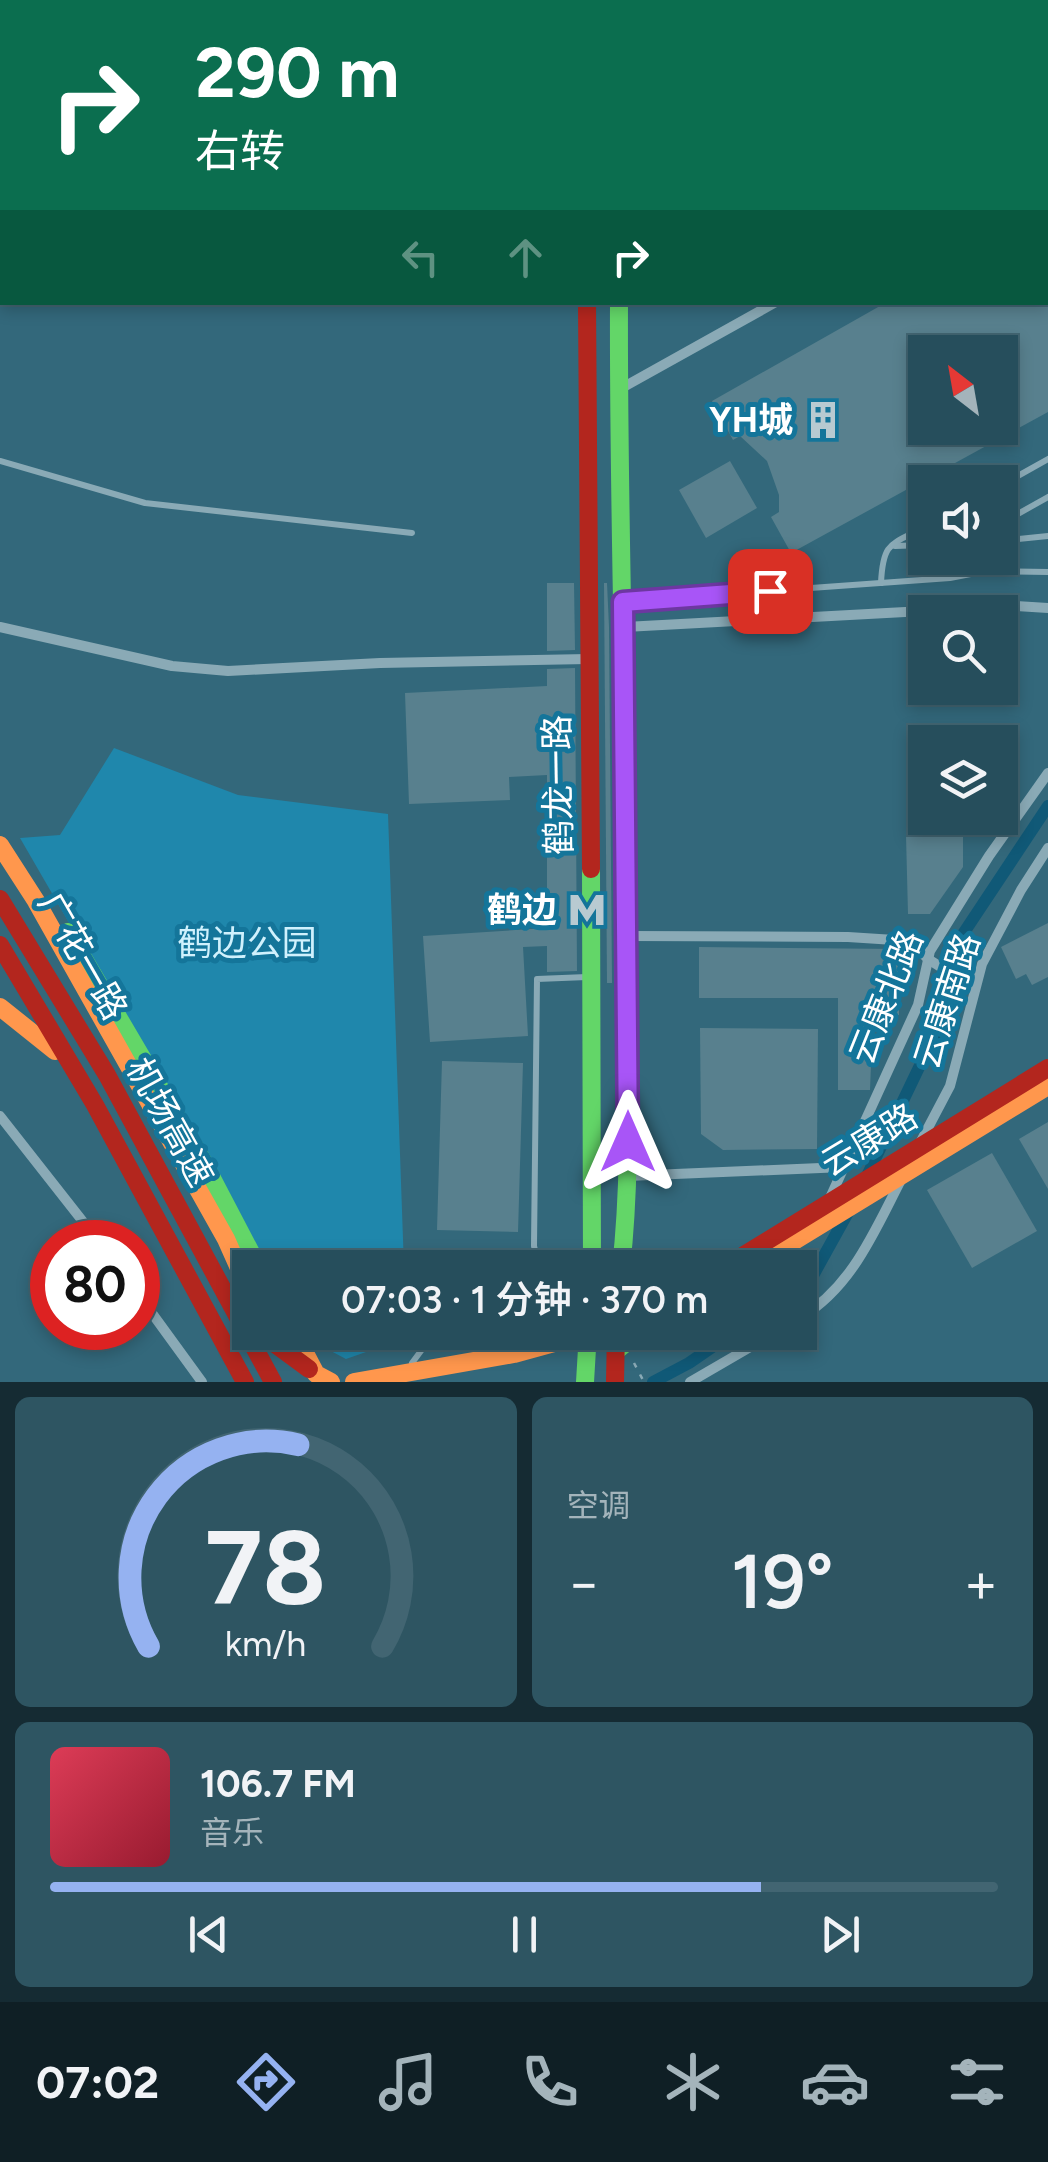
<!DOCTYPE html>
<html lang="zh">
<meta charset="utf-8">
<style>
body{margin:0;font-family:Figtree,"Noto Sans SC",sans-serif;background:#2e5562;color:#f1f3f6;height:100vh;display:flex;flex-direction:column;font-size:38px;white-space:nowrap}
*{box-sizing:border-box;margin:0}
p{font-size:32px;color:#a4b4bb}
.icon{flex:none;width:55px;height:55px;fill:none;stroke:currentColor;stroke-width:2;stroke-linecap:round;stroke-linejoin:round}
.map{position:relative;height:1382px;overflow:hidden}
.sheet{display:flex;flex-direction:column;gap:15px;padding:15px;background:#152b33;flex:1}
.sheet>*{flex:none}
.banner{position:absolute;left:0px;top:0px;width:1050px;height:305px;box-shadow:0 5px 15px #0003,0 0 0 2px #426572;background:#0b6e4f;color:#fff;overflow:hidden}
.needle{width:65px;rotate:329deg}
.controls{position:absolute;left:908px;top:335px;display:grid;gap:20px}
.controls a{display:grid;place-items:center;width:110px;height:110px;border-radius:0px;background:#264e5c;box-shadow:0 5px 15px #0003,0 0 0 2px #426572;font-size:50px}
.speed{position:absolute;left:30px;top:1220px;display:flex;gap:20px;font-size:50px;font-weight:700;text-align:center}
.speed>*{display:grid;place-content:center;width:130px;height:130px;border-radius:50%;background:#264e5c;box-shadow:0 5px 15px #0003,0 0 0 2px #426572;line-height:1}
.speed .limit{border:15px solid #d22;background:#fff;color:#111}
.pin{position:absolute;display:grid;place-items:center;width:85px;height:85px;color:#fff;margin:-42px;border-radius:20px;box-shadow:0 5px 15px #0006}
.me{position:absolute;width:110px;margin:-55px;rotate:0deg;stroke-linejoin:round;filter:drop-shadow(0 0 8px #0008)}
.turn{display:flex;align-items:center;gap:35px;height:210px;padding:0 30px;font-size:45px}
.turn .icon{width:130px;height:130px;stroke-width:2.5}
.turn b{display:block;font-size:70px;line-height:85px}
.lanes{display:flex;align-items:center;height:95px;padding:0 30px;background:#0003;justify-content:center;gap:50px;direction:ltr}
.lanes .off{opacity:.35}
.big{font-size:75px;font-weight:600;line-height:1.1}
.sheet .card{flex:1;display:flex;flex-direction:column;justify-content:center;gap:15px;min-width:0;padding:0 35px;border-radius:15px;background:#2e5562}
.sheet .dial{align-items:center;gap:0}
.dial svg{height:260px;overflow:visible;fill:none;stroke:#426572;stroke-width:7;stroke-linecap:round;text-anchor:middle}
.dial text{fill:#f1f3f6;stroke:none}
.song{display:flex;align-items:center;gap:30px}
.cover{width:120px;height:120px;border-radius:15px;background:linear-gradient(135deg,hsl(350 70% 55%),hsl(350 70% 35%))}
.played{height:10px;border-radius:5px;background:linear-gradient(90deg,#95b2f1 75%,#426572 75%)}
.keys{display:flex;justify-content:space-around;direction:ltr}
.heat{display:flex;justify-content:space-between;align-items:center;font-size:55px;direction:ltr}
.sheet .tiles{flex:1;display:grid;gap:15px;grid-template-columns:1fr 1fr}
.card:last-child{grid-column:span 2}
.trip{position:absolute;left:232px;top:1250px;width:585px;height:100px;border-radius:0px;background:#264e5c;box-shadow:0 5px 15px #0003,0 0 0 2px #426572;font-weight:600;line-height:100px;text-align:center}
.tab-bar{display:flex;height:160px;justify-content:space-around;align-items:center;background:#0f1f25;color:#a4b4bb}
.tab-bar .icon{width:70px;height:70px}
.tab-bar .selected{color:#95b2f1}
.tab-bar b{font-size:45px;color:#f1f3f6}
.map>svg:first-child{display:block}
.green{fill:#1f87ac}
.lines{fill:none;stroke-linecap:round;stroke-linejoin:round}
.canal{stroke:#105977;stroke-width:12}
.building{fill:#58808e;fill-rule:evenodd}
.path{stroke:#8aaab6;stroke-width:2.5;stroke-dasharray:5 8;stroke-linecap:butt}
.lane{stroke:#8aaab6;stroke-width:6}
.street{stroke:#8aaab6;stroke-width:10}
.fast{stroke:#63d668;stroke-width:18}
.slow{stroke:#ff974d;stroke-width:18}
.jam{stroke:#b3261e;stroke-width:18}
.route-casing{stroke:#6d37a1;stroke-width:25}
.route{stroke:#a855f7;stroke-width:18}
.labels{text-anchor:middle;stroke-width:10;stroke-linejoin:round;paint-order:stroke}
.poi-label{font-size:35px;font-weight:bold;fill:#fff;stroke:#14759a;text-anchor:end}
.street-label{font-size:35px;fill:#fff;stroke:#14759a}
.park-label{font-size:35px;fill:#d0f1fd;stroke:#14759a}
</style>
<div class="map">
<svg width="1048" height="1382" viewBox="0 0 1048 1382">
<rect width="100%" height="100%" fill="#33687b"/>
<!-- green -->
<g class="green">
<path d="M114,748L238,795L388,814L404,1267L250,1268L131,1030L20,838L60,835Z"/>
<path d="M406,1332V1338L346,1359L327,1349L289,1352L279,1333Z"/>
</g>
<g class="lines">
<!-- canal -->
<g class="canal">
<path d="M865,1180L936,1032L940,985L947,958L1048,806"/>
<path d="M800,1288L810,1281L851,1207"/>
<path d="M653,1382L689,1363L734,1332"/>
</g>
</g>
<!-- building -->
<g class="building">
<path d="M887,302H1048V412L791,553L771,517L779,512V495L767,461L740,436L733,440L712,401ZM925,352H1000V428H925Z"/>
<path d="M730,461L757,508L706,538L679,490Z"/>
<path d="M547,583H574L575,650L547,651Z"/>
<path d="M604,583H607L609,627L612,983H607Z"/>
<path d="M575,668L577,971L547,972V946L523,947L528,1036L430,1042L423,936L547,928V775L509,777L510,800L409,804L405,693L547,686V669Z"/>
<path d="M963,834V867L930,914H908L906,835Z"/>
<path d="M1048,923V977L1032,985L1026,974L1016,979L1001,947Z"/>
<path d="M699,947L899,949V1015H873L870,1090H838V998H699Z"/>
<path d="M700,1028L818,1029L817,1149L723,1150L701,1134Z"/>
<path d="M442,1061L523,1063L518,1232L437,1230Z"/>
<path d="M1048,1122V1189L1019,1139Z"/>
<path d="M992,1153L1037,1231L972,1268L927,1190Z"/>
</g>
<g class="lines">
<!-- path -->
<g class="path">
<path d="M731,1332L737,1342"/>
<path d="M634,1363L644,1382"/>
</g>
<!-- lane -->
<g class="lane">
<path d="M1048,216V217"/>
<path d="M0,461L145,503L412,533"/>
<path d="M1000,486L1048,459"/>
<path d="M1000,524L1048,497"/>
<path d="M1000,541L1048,536"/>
<path d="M895,546L925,545"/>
<path d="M881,583C883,541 891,545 925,527"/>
<path d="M629,601L950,578L986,571L1048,572"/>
<path d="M539,1268L534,1246L537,979L587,977"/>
<path d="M557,1268L588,1255"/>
<path d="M412,1363L435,1332"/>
</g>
<!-- street -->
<g class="street">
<path d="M1048,153V152"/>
<path d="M620,389L776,302"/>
<path d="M0,627L172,666L228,671L380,663L588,659"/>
<path d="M625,627L1016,606L1048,608"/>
<path d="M628,936L848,937L910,941L928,959L974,988"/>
<path d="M0,1116L99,1242"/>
<path d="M920,1143L950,1086L982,964L1021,890L1048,848"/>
<path d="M628,1176L844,1167"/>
<path d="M829,1200L918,1005L930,951L989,856L1048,773"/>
<path d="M138,1294L202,1382"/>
<path d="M800,1318C852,1287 874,1232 901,1180"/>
<path d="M690,1382L776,1332"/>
</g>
<!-- fast -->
<g class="fast">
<path d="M541,0V2"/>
<path d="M575,0V2"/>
<path d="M619,302C618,525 627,748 627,972C627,1070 632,1170 621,1268"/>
<path d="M591,869L592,1268"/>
<path d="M68,932L204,1163L259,1268"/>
<path d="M616,1351L640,1332"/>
<path d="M585,1382L588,1332"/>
</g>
<!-- slow -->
<g class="slow">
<path d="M0,845L36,901L226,1239L250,1293"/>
<path d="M0,1007L55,1051"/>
<path d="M750,1268L1048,1086"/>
<path d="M294,1332L316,1374L331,1382"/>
<path d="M354,1382L514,1354L594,1332"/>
</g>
<!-- jam -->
<g class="jam">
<path d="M587,302L591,869"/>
<path d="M0,899L107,1075L273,1382"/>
<path d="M0,945L95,1105L245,1382"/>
<path d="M723,1268L1048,1068"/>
<path d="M271,1341L309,1369"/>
<path d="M615,1382L616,1332"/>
</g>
</g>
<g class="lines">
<!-- route casing -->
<g class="route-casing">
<path id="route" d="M628,1142L623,602L770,591"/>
</g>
<!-- route -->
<use href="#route" class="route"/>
</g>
<!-- icons -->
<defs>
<g id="building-bare" transform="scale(3)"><path d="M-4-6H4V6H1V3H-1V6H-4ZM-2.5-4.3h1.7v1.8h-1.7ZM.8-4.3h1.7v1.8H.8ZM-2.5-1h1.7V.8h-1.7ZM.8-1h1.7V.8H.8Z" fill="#b8cad1" stroke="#14759a" stroke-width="2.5" paint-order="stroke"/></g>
<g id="metro-bare" transform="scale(3)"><path d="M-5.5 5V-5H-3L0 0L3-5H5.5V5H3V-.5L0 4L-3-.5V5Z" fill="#b8cad1" stroke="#14759a" stroke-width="2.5" paint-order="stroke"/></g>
</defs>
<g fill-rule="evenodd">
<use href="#building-bare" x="823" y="420"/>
<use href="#metro-bare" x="587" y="910"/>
</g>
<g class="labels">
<!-- poi labels -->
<g class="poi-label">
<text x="793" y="432">YH城</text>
<text x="557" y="922">鹤边</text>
</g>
<!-- street labels -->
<g class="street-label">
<text transform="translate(558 785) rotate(-91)" y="12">鹤龙一路</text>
<text transform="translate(83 956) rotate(60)" y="12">广花一路</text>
<text transform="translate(886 997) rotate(-68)" y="12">云康北路</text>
<text transform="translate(947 1001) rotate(-72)" y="12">云康南路</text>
<text transform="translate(170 1122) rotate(61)" y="12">机场高速</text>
<text transform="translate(869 1140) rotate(-31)" y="12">云康路</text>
</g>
<!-- park labels -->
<g class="park-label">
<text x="247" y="955">鹤边公园</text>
</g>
</g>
</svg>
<div class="controls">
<a><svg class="needle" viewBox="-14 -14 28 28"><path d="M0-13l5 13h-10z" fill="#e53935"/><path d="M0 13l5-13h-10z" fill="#a4b4bb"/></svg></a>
<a><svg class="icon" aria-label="sound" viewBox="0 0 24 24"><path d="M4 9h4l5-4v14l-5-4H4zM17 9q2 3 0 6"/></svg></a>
<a><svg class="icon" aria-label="search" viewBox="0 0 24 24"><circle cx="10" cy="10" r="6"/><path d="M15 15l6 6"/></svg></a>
<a><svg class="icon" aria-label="layers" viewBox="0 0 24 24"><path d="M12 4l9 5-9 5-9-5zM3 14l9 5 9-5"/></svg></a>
</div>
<div class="speed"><div class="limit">80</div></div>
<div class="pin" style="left:770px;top:591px;background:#d93025"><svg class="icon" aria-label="arrive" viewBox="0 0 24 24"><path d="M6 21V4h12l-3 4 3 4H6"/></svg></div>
<svg class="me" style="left:628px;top:1142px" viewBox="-20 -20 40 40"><path d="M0-17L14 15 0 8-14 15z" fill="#a855f7" stroke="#fff" stroke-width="4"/></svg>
<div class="trip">07:03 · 1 分钟 · 370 m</div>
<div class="banner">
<div class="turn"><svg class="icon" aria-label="right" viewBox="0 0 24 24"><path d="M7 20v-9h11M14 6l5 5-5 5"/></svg><div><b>290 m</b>右转</div></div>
<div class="lanes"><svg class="icon off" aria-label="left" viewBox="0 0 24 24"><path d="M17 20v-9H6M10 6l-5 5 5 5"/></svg><svg class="icon off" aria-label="ahead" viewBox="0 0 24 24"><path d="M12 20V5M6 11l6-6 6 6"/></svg><svg class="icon" aria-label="right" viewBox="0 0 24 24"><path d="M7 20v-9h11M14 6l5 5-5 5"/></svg></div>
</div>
</div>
<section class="sheet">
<div class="tiles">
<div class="card dial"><svg viewBox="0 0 100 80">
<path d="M14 69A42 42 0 1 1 86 69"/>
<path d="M14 69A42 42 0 0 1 60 7" stroke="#95b2f1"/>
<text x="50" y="56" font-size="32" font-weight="700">78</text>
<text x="50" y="72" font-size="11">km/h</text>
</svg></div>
<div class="card"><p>空调</p>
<div class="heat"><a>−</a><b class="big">19°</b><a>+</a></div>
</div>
<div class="card">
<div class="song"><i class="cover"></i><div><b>106.7 FM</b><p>音乐</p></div></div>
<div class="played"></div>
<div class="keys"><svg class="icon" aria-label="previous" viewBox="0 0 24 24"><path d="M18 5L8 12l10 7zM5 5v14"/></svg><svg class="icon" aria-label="pause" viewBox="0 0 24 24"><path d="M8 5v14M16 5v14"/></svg><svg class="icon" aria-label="next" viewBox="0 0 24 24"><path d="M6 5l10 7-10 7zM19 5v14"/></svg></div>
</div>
</div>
</section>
<nav class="tab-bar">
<b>07:02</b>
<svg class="icon selected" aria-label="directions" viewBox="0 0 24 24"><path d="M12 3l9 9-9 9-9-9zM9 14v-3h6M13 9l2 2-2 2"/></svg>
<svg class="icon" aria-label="music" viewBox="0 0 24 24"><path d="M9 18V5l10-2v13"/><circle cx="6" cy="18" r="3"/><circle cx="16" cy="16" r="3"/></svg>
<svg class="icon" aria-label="phone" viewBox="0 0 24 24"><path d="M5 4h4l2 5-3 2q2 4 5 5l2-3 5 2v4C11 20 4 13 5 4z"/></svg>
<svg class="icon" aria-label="climate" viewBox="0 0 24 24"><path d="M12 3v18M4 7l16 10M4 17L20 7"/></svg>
<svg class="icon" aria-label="car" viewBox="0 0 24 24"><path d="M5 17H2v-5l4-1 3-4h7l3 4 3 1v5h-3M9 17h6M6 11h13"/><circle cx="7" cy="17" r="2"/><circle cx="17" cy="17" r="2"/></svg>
<svg class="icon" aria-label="filters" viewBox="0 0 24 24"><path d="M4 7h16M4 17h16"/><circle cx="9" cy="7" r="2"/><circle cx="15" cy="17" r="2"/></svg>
</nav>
